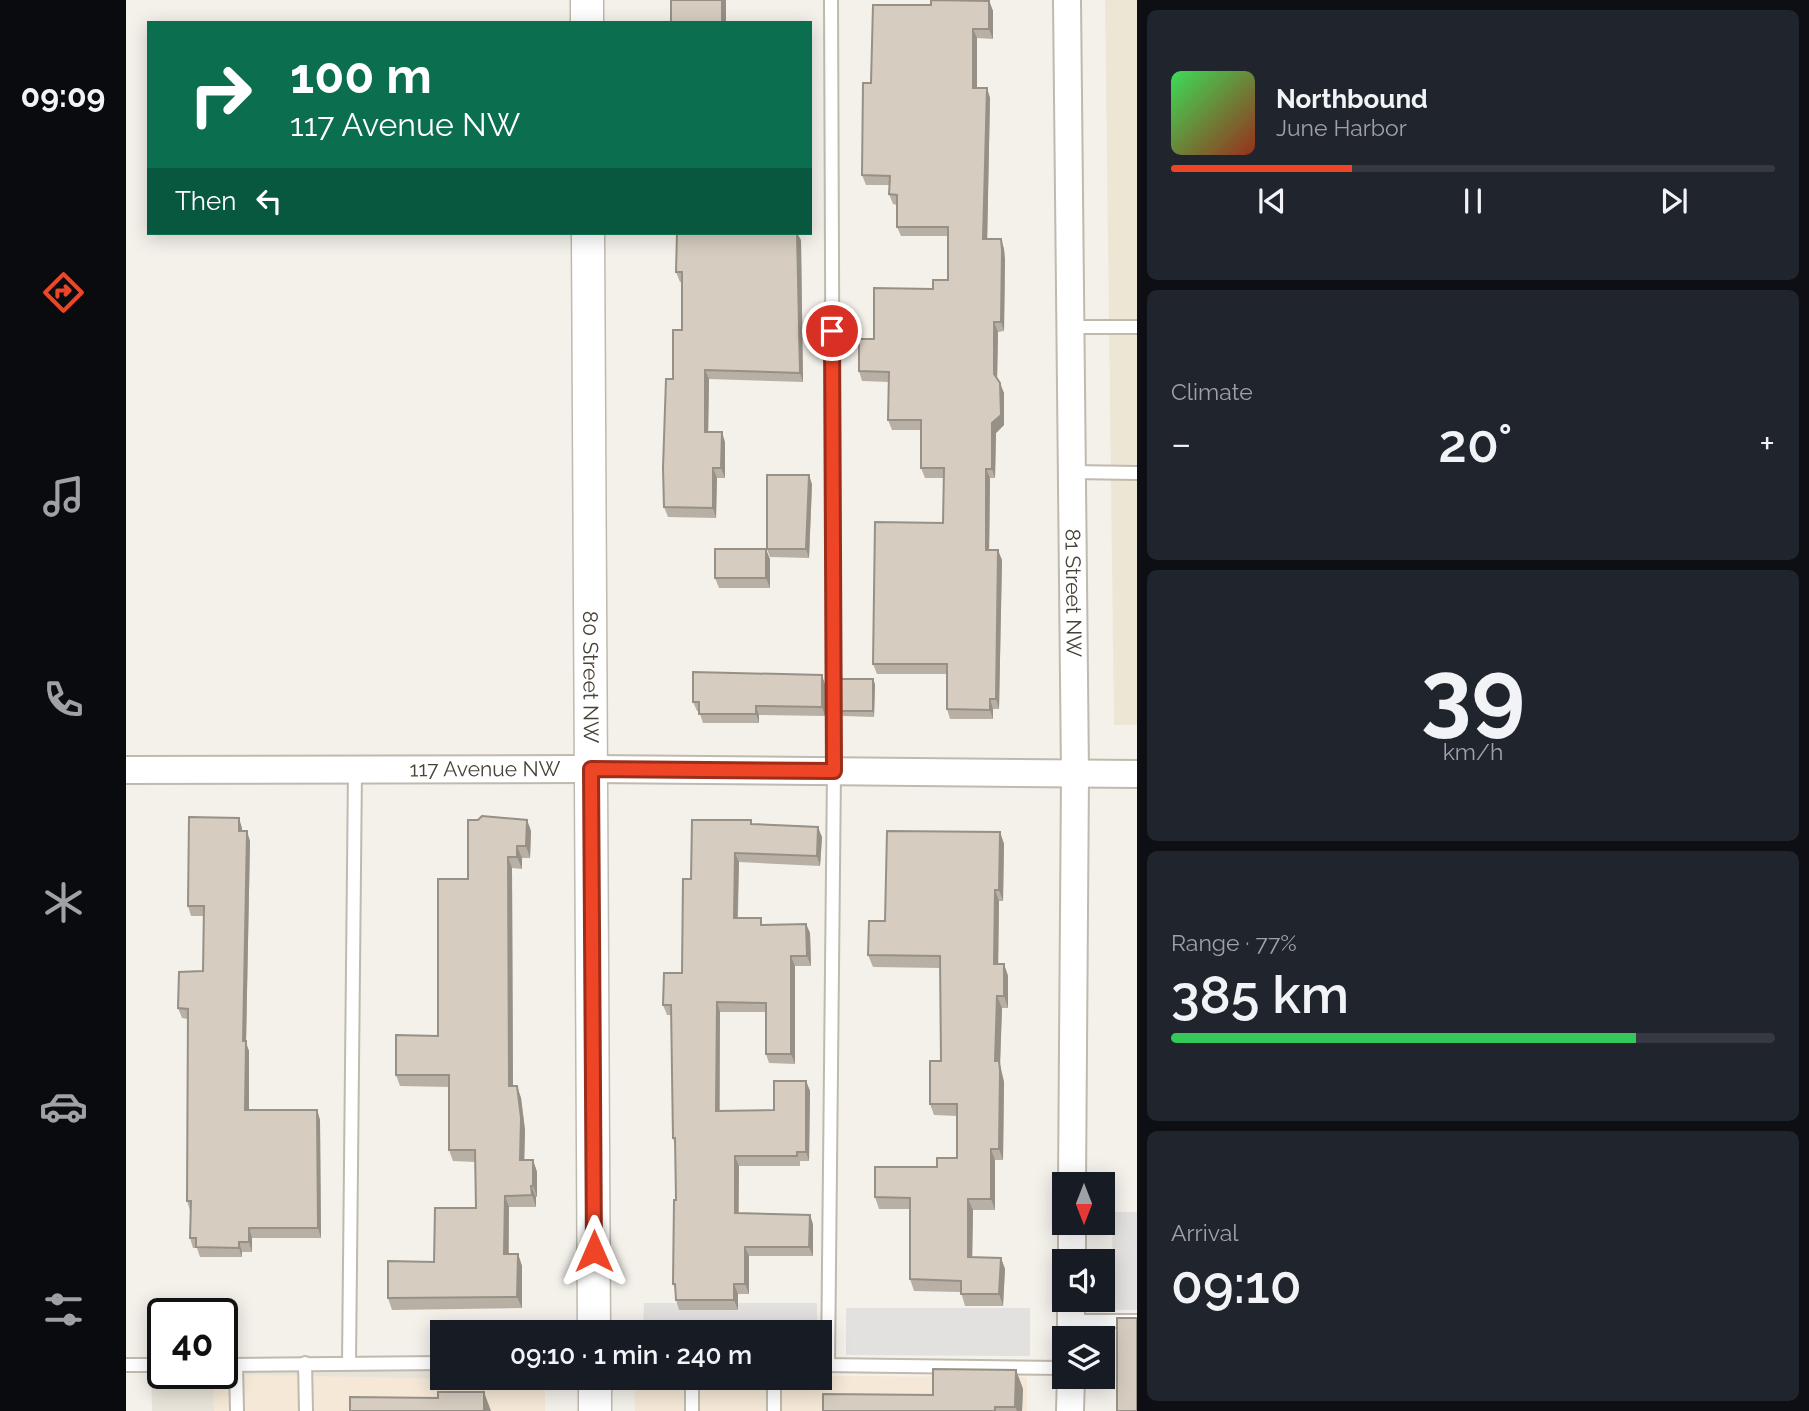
<!DOCTYPE html>
<meta charset="utf-8">
<style>
body{margin:0;font-family:Raleway,sans-serif;background:#20242c;color:#f1f3f6;height:100vh;display:flex;flex-direction:column;font-size:26px;white-space:nowrap}
*{box-sizing:border-box;margin:0}
p{font-size:23px;color:#9ea1a6}
.icon{flex:none;width:38px;height:38px;fill:none;stroke:currentColor;stroke-width:2;stroke-linecap:round;stroke-linejoin:round}
.map{position:relative;flex:1;overflow:hidden}
.side{display:flex;flex-direction:column;gap:10px;padding:10px;background:#0d0f14;width:672px}
.side>*{flex:none}
.banner{position:absolute;left:21px;top:21px;width:665px;height:214px;border-radius:0px;box-shadow:0 4px 18px #0003;background:#0b6e4f;color:#fff;overflow:hidden}
.needle{width:46px;rotate:180deg}
.controls{position:absolute;left:926px;top:1172px;display:grid;gap:14px}
.controls a{display:grid;place-items:center;width:63px;height:63px;border-radius:0px;background:#171b24;box-shadow:0 4px 18px #0003;font-size:35px}
.speed{position:absolute;left:21px;top:1298px;display:flex;gap:14px;font-size:35px;font-weight:700;text-align:center}
.speed>*{display:grid;place-content:center;width:91px;height:91px;border-radius:50%;background:#171b24;box-shadow:0 4px 18px #0003;line-height:1}
.speed .limit{border:4px solid #111;border-radius:10px;background:#fff;color:#111}
.pin{position:absolute;display:grid;place-items:center;width:60px;height:60px;color:#fff;margin:-30px;border:4px solid #fff;border-radius:50%;box-shadow:0 2px 7px #0007}
.me{position:absolute;width:77px;margin:-38px;rotate:0deg;stroke-linejoin:round;filter:drop-shadow(0 0 5px #0008)}
.turn{display:flex;align-items:center;gap:24px;height:147px;padding:0 28px;font-size:32px}
.turn .icon{width:91px;height:91px;stroke-width:2.5}
.turn b{display:block;font-size:49px;line-height:60px}
.then{display:flex;align-items:center;height:66px;padding:0 28px;background:#0003;gap:14px;font-size:26px}
.big{font-size:52px;font-weight:600;line-height:1.1}
.side .card{flex:1;display:flex;flex-direction:column;justify-content:center;gap:10px;min-width:0;padding:0 24px;border-radius:10px;background:#20242c}
.side .dial{align-items:center;gap:0}
.dial b{font-size:91px;line-height:1}
.song{display:flex;align-items:center;gap:21px}
.cover{width:84px;height:84px;border-radius:10px;background:linear-gradient(135deg,hsl(130 70% 55%),hsl(10 70% 35%))}
.played{height:7px;border-radius:4px;background:linear-gradient(90deg,#ef4527 30%,#363941 30%)}
.keys{display:flex;justify-content:space-around;direction:ltr}
.heat{display:flex;justify-content:space-between;align-items:center;font-size:38px;direction:ltr}
.charge{height:10px;border-radius:5px;background:linear-gradient(90deg,#34c759 77%,#363941 0)}
.trip{position:absolute;left:304px;top:1320px;width:402px;height:70px;border-radius:0px;background:#171b24;box-shadow:0 4px 18px #0003;font-weight:600;line-height:70px;text-align:center}
main{display:flex;flex:1;min-height:0}
.tabs{display:flex;flex-direction:column;width:126px;justify-content:space-around;align-items:center;background:#090b0e;color:#9ea1a6}
.tabs .icon{width:49px;height:49px}
.tabs .current{color:#ef4527}
.tabs b{font-size:32px;color:#f1f3f6}
.map>svg:first-child{display:block}
.residential{fill:#e8e3d9}
.commercial{fill:#f5e8d7}
.education{fill:#ede6d5}
.parking{fill:#e3e1df}
.lines{fill:none;stroke-linecap:round;stroke-linejoin:round}
.service-casing{stroke:#c0b9ad;stroke-width:16}
.minor-casing{stroke:#c0b9ad;stroke-width:30}
.tertiary-casing{stroke:#c0b9ad;stroke-width:35}
.service{stroke:#fff;stroke-width:12}
.minor{stroke:#fff;stroke-width:26}
.tertiary{stroke:#fff;stroke-width:32}
.wall{fill:#b8b0a5}
.shaded-wall{fill:#969086}
.building{fill:#d6cdc0;stroke:#969086;stroke-width:2}
.route-casing{stroke:#9b2d19;stroke-width:18}
.route{stroke:#ef4527;stroke-width:12}
.labels{text-anchor:middle;stroke-width:7;stroke-linejoin:round;paint-order:stroke}
.street-label{font-size:21px;fill:#484239;stroke:#fff}
</style>
<main>
<nav class="tabs">
<b>09:09</b>
<svg class="icon current" aria-label="directions" viewBox="0 0 24 24"><path d="M12 3l9 9-9 9-9-9zM9 14v-3h6M13 9l2 2-2 2"/></svg>
<svg class="icon" aria-label="music" viewBox="0 0 24 24"><path d="M9 18V5l10-2v13"/><circle cx="6" cy="18" r="3"/><circle cx="16" cy="16" r="3"/></svg>
<svg class="icon" aria-label="phone" viewBox="0 0 24 24"><path d="M5 4h4l2 5-3 2q2 4 5 5l2-3 5 2v4C11 20 4 13 5 4z"/></svg>
<svg class="icon" aria-label="climate" viewBox="0 0 24 24"><path d="M12 3v18M4 7l16 10M4 17L20 7"/></svg>
<svg class="icon" aria-label="car" viewBox="0 0 24 24"><path d="M5 17H2v-5l4-1 3-4h7l3 4 3 1v5h-3M9 17h6M6 11h13"/><circle cx="7" cy="17" r="2"/><circle cx="17" cy="17" r="2"/></svg>
<svg class="icon" aria-label="filters" viewBox="0 0 24 24"><path d="M4 7h16M4 17h16"/><circle cx="9" cy="7" r="2"/><circle cx="15" cy="17" r="2"/></svg>
</nav>
<div class="map">
<svg width="1011" height="1411" viewBox="0 0 1011 1411">
<rect width="100%" height="100%" fill="#f4f1eb"/>
<!-- residential -->
<path class="residential" d="M317,1370V1377H417V1411H26L25,1374Z"/>
<!-- commercial -->
<g class="commercial">
<path d="M87,1374L419,1381V1411H88Z"/>
<path d="M695,1376L901,1377V1411H509L508,1377Z"/>
</g>
<!-- education -->
<path class="education" d="M979,0H1011V725H988Z"/>
<!-- parking -->
<g class="parking">
<path d="M986,1212H1011V1310H987Z"/>
<path d="M518,1303H691V1332H517Z"/>
<path d="M720,1308H904V1356L720,1355Z"/>
</g>
<g class="lines">
<!-- service casing -->
<g class="service-casing">
<g id="service">
<path d="M944,327H1011"/>
<path d="M946,472L1011,473"/>
<path d="M945,1321H1011"/>
<path d="M179,1363L180,1411"/>
<path d="M223,1363L229,770"/>
<path d="M0,1365H37"/>
<path d="M96,1365L317,1363"/>
<path d="M110,1365L111,1411"/>
<path d="M697,1365L938,1368"/>
<path d="M702,1365L708,771L705,0"/>
<path d="M566,1377V1411"/>
<path d="M648,1411V1377"/>
</g>
</g>
<!-- minor casing -->
<g class="minor-casing">
<g id="minor">
<path id="s1" d="M941,0L949,774L946,1185"/>
<path id="s2" d="M0,770L465,769L1011,774"/>
<path d="M946,1262V1223"/>
<path d="M945,1339V1300"/>
<path d="M944,1411L945,1377"/>
</g>
</g>
<!-- tertiary casing -->
<g class="tertiary-casing">
<g id="tertiary">
<path d="M461,0V23"/>
<path id="s3" d="M462,233L468,1332"/>
<path d="M469,1377V1411"/>
</g>
</g>
<!-- service -->
<use href="#service" class="service"/>
<!-- minor -->
<use href="#minor" class="minor"/>
<!-- tertiary -->
<use href="#tertiary" class="tertiary"/>
</g>
<!-- wall -->
<g class="wall">
<path d="M863,0L867,11V39L851,38V88H861L864,98L861,239H875L878,249L879,260L878,331L872,332L871,379L878,393V425L870,433L869,478H864L863,550L876,560L873,709H867V719H824L821,709V674H751L747,664L817,523L818,478H799L795,468V430H766L762,420L763,382L736,381L733,371L748,339L807,289L822,280V236H775L771,227V205L767,204L763,194L764,185H740L736,175L745,83L805,5Z"/>
<path d="M675,240L677,382L583,379L582,432L599,442V478H591L590,518L542,517L538,507L547,379L556,330V282H554L550,272Z"/>
<path d="M686,484L683,558L644,557L641,549Z"/>
<path d="M644,559V588H593L589,578Z"/>
<path d="M699,684V716L633,715V723H577L573,711H571L567,702Z"/>
<path d="M749,684L748,717L717,716L715,711Z"/>
<path d="M401,820L405,831L404,858H396V869L386,868L387,1086H391L395,1098L399,1130L398,1160H407L411,1172V1197H410V1207H383V1254H392L396,1266V1308L266,1310L262,1298L308,1262L350,1208L349,1162L327,1161L323,1150V1087L274,1086L270,1075L312,1036L342,879Z"/>
<path d="M627,824L696,837L694,866L613,862L612,918L637,925L680,924L684,933L685,966H669V1064L643,1063L640,1054V1012H594V1111L648,1110L680,1081L684,1091L683,1161H674V1166H613V1214L687,1224V1256H623V1294H612V1310H553L550,1300V1290L547,1284L550,1200L549,1145L547,1138L545,1015H541L537,1005L556,973L565,879Z"/>
<path d="M116,828V831L124,841L120,1043L123,1051V1110H191L194,1120L195,1238H126V1252H116V1257H74L71,1248H67L64,1238V1210L61,1201L62,1019L56,1018L52,1008L77,971V916H65L62,906Z"/>
<path d="M874,832L878,844L877,901H873L872,964H878L882,976V1008H876L874,1065L878,1082L877,1160H869V1210H847L846,1257L875,1258L879,1269L877,1306H839L835,1292L788,1291L784,1279V1209H753L749,1197L831,1158V1116L808,1115L804,1104L815,1061L814,968L747,967L742,955L759,921Z"/>
<path d="M890,1370L897,1389L896,1411H697L807,1395Z"/>
</g>
<!-- shaded-wall -->
<g class="shaded-wall">
<rect x="596" y="0" width="4" height="23"/>
<path d="M863,1L867,11V39L863,29Z"/>
<path d="M847,29L851,38V98L847,88Z"/>
<path d="M861,88L864,98L861,249L857,239Z"/>
<path d="M671,233L675,240L677,382L674,373Z"/>
<path d="M875,239L878,249L879,260L878,331L875,322Z"/>
<path d="M868,322L872,332L871,384L868,374Z"/>
<path d="M579,370L583,379L582,442L579,432Z"/>
<path d="M874,383L878,393V425L870,433L869,478L866,469V423Z"/>
<path d="M596,432L599,442V478L595,468Z"/>
<path d="M587,468L591,478L590,518L587,508Z"/>
<path d="M860,469L864,478L863,560L860,550Z"/>
<path d="M683,475L686,484L683,558L680,549Z"/>
<path d="M640,549L644,559V588L640,578Z"/>
<path d="M872,550L876,560L873,709L870,699Z"/>
<path d="M696,675L699,684V716L696,707Z"/>
<path d="M747,679L749,684L748,717L747,711Z"/>
<path d="M864,699L867,709V719L864,710Z"/>
<path d="M630,706L633,715V723L630,714Z"/>
<path d="M113,818L116,828V841L113,831Z"/>
<path d="M401,820L405,831L404,858L400,846Z"/>
<path d="M692,827L696,837L694,866L691,856Z"/>
<path d="M121,831L124,841L120,1043L123,1051V1120L119,1110L117,1041Z"/>
<path d="M874,832L878,844L877,901L873,890Z"/>
<path d="M391,846L396,858V869L391,857Z"/>
<path d="M609,853L613,862L611,928L608,918Z"/>
<path d="M382,857L386,868L387,1098L383,1086Z"/>
<path d="M869,890L873,901L872,976L868,964Z"/>
<path d="M680,924L684,933L685,966L681,956Z"/>
<path d="M665,956L669,966V1064L665,1054Z"/>
<path d="M878,964L882,976V1008L878,996Z"/>
<path d="M871,996L876,1008L874,1065L878,1082L877,1160L873,1149L869,1061Z"/>
<path d="M591,1002L594,1012L593,1120L590,1111Z"/>
<path d="M680,1081L684,1091L683,1161L680,1152Z"/>
<path d="M391,1086L395,1098L399,1130L398,1172L394,1160Z"/>
<path d="M191,1110L194,1120L195,1238L192,1228Z"/>
<path d="M865,1149L869,1160V1210L865,1199Z"/>
<path d="M609,1156L613,1166L612,1223L609,1213Z"/>
<path d="M407,1160L411,1172V1197L407,1186Z"/>
<path d="M405,1186L410,1197V1207L406,1195Z"/>
<path d="M379,1196L383,1207L382,1266L378,1254Z"/>
<path d="M842,1199L847,1210L846,1269L842,1257Z"/>
<path d="M684,1215L687,1224V1256L683,1247Z"/>
<path d="M123,1228L126,1238V1252L123,1242Z"/>
<path d="M113,1242L116,1252V1257L113,1248Z"/>
<path d="M619,1247L623,1256V1294L619,1284Z"/>
<path d="M392,1254L396,1266V1308L391,1297Z"/>
<path d="M875,1258L879,1269L877,1306L873,1294Z"/>
<path d="M608,1284L612,1294V1310L608,1300Z"/>
<path d="M890,1370L897,1389L896,1411H891L889,1407Z"/>
<path d="M358,1392L365,1411H358Z"/>
</g>
<!-- building -->
<g class="building">
<rect x="545" y="0" width="51" height="23"/>
<path d="M805,0L863,1V29H847V88H861L857,239H875L876,250L875,322H868V374L874,383L875,415L866,423V469H860V550H872L870,699H864V710L821,709V664H747L749,522L817,523L818,468H795V420H762L763,372L733,371V339H748V288L807,289V280H822V227H771V195L763,194L764,176L736,175L737,83H745L747,5H805Z"/>
<path d="M551,233H671L674,373L579,370V432H596L595,468H587V508L538,507L537,468L540,379H547V330H556V272H550Z"/>
<path d="M641,475H683L680,549H641Z"/>
<rect x="589" y="549" width="51" height="29"/>
<path d="M567,672L696,675V707L630,706V714H573V702H567Z"/>
<path d="M714,679H747V711H715Z"/>
<path d="M356,816L401,820L400,846H391V857H382L383,1086H391L395,1118L394,1160H407V1186H405L406,1195L379,1196L378,1254H392L391,1297L262,1298V1261L308,1262L309,1208H350L349,1150H323V1075H270V1035L312,1036V879H342V820H352Z"/>
<path d="M63,817L113,818V831H121L117,1041H120L119,1110H191L192,1228H123V1242H113V1248L70,1247V1238H64L65,1201H61L62,1009L52,1008L53,972L77,971L78,906H62Z"/>
<path d="M566,820H625V824L692,827L691,856L609,853L608,918H635V925L680,924L681,956H665V1054H640V1003L591,1002L590,1111L648,1110V1081H680V1152H671V1156H609V1213L684,1215L683,1247H619V1284H608V1300H550L549,1284H547L548,1200H550L549,1138H547L545,1005H537L538,973H556L557,879H565Z"/>
<path d="M761,831L874,832L873,890H869L868,964H878V996H871L869,1061H873L874,1070L873,1149H865V1199H842V1257L875,1258L873,1294H835V1281L784,1279V1198L749,1197V1167H811V1158H831V1104H804V1061H815L814,956L742,955L743,921H759Z"/>
<rect x="991" y="1318" width="20" height="93"/>
<path d="M807,1369L890,1370L889,1407H869V1411H697V1394L807,1395Z"/>
<path d="M312,1392H358V1411H224V1397L312,1398Z"/>
</g>
<g class="lines">
<!-- route casing -->
<g class="route-casing">
<path id="route" d="M468,1251L465,769L708,771L706,331"/>
</g>
<!-- route -->
<use href="#route" class="route"/>
</g>
<g class="labels">
<!-- street labels -->
<g class="street-label">
<text dy="7" stroke="none"><textPath href="#s1" startOffset="593">81 Street NW</textPath></text>
<text dy="7" stroke="none"><textPath href="#s3" startOffset="444">80 Street NW</textPath></text>
<text dy="7" stroke="none"><textPath href="#s2" startOffset="359">117 Avenue NW</textPath></text>
</g>
</g>
</svg>
<div class="controls">
<a><svg class="needle" viewBox="-14 -14 28 28"><path d="M0-13l5 13h-10z" fill="#e53935"/><path d="M0 13l5-13h-10z" fill="#9ea1a6"/></svg></a>
<a><svg class="icon" aria-label="sound" viewBox="0 0 24 24"><path d="M4 9h4l5-4v14l-5-4H4zM17 9q2 3 0 6"/></svg></a>
<a><svg class="icon" aria-label="layers" viewBox="0 0 24 24"><path d="M12 4l9 5-9 5-9-5zM3 14l9 5 9-5"/></svg></a>
</div>
<div class="speed"><div class="limit">40</div></div>
<div class="pin" style="left:706px;top:331px;background:#d93025"><svg class="icon" aria-label="arrive" viewBox="0 0 24 24"><path d="M6 21V4h12l-3 4 3 4H6"/></svg></div>
<svg class="me" style="left:468px;top:1251px" viewBox="-20 -20 40 40"><path d="M0-17L14 15 0 8-14 15z" fill="#ef4527" stroke="#fff" stroke-width="4"/></svg>
<div class="trip">09:10 · 1 min · 240 m</div>
<div class="banner">
<div class="turn"><svg class="icon" aria-label="right" viewBox="0 0 24 24"><path d="M7 20v-9h11M14 6l5 5-5 5"/></svg><div><b>100 m</b>117 Avenue NW</div></div>
<div class="then">Then<svg class="icon" aria-label="left" viewBox="0 0 24 24"><path d="M17 20v-9H6M10 6l-5 5 5 5"/></svg></div>
</div>
</div>
<section class="side">
<div class="card">
<div class="song"><i class="cover"></i><div><b>Northbound</b><p>June Harbor</p></div></div>
<div class="played"></div>
<div class="keys"><svg class="icon" aria-label="previous" viewBox="0 0 24 24"><path d="M18 5L8 12l10 7zM5 5v14"/></svg><svg class="icon" aria-label="pause" viewBox="0 0 24 24"><path d="M8 5v14M16 5v14"/></svg><svg class="icon" aria-label="next" viewBox="0 0 24 24"><path d="M6 5l10 7-10 7zM19 5v14"/></svg></div>
</div>
<div class="card"><p>Climate</p>
<div class="heat"><a>−</a><b class="big">20°</b><a>+</a></div>
</div>
<div class="card dial"><b>39</b><p>km/h</p></div>
<div class="card"><p>Range · 77%</p><b class="big">385 km</b><div class="charge"></div></div>
<div class="card"><p>Arrival</p><b class="big">09:10</b></div>
</section>
</main>
